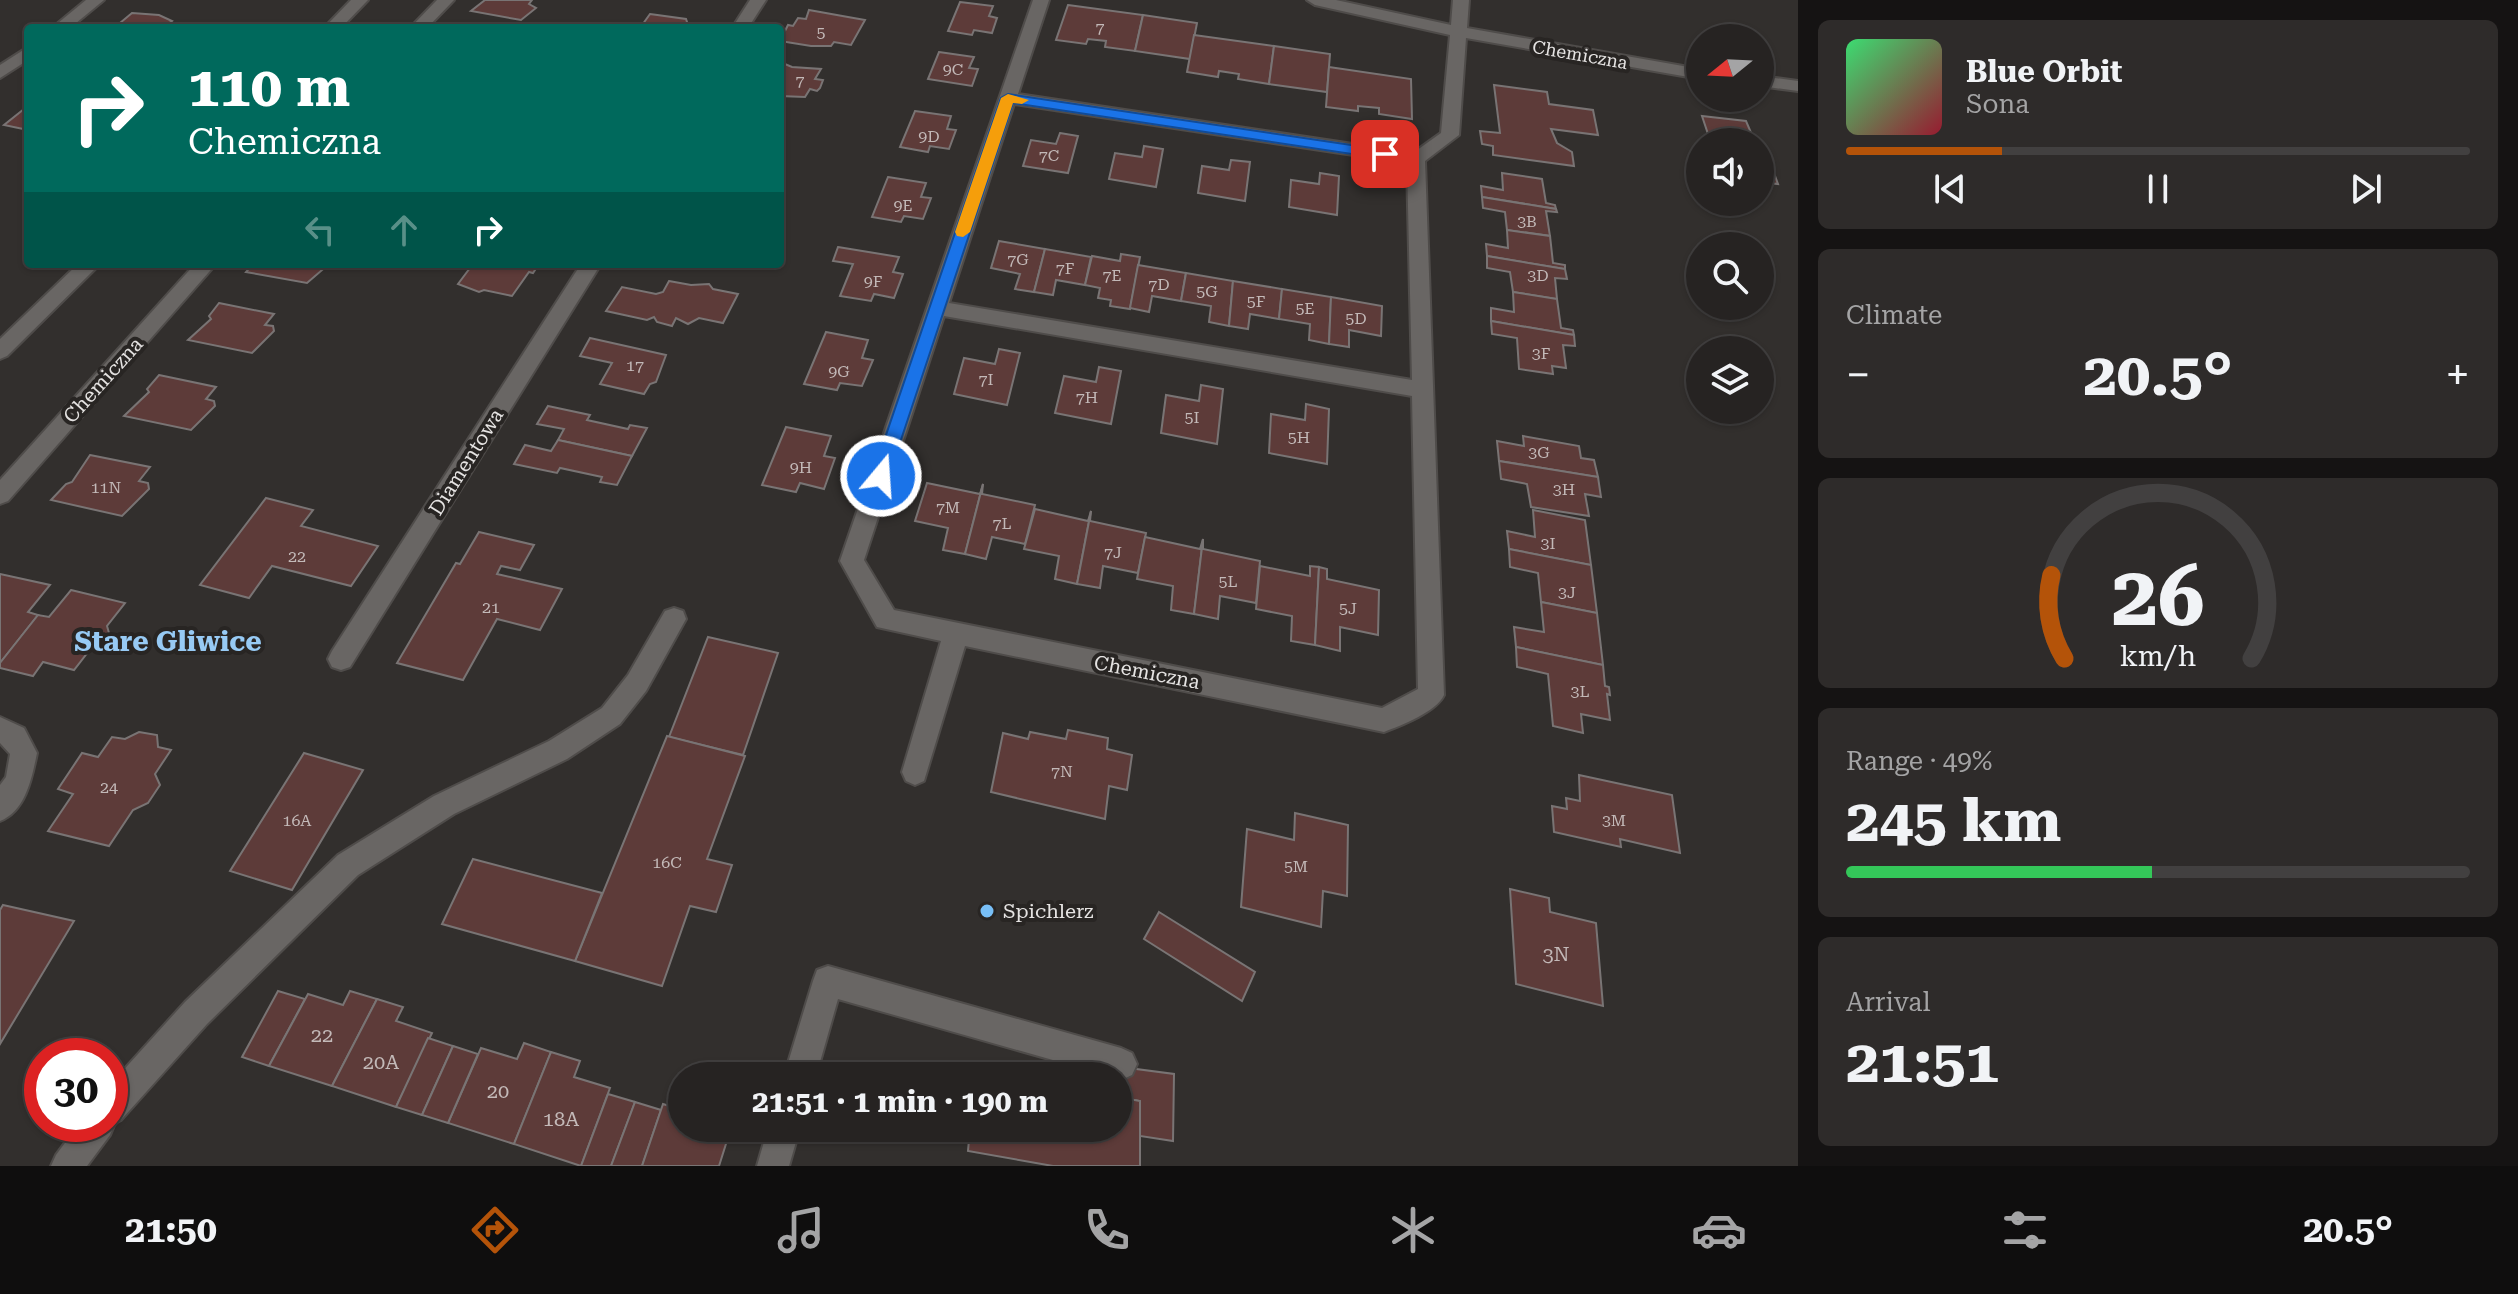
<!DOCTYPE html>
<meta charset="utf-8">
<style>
body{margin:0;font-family:"Roboto Serif",serif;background:#2e2b2a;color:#f1f3f6;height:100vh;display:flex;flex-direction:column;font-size:30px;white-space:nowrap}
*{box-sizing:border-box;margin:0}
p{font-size:26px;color:#a4a4a5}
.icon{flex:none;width:44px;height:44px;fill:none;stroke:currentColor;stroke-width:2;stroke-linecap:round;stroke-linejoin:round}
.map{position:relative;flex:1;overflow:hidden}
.sheet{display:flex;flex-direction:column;gap:20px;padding:20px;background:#151313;width:720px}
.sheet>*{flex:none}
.guide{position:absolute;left:24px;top:24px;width:760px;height:244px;border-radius:8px;box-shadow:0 2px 6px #0004,0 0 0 2px #424040;background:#00695c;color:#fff;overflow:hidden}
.needle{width:52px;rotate:252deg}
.controls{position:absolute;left:1686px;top:24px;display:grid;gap:16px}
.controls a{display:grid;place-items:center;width:88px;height:88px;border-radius:50%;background:#262322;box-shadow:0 2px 6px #0004,0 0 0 2px #424040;font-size:40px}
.speed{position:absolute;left:24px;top:1038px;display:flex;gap:16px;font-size:40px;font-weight:700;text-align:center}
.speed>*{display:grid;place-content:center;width:104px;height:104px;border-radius:50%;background:#262322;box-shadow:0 2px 6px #0004,0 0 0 2px #424040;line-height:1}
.speed .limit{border:12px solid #d22;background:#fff;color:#111}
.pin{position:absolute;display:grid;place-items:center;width:68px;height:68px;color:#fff;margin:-34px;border-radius:16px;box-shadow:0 4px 12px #0006}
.me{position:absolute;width:88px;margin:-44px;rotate:18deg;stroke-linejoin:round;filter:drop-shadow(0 0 6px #0008)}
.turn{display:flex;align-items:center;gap:28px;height:168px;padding:0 32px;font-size:36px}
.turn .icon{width:104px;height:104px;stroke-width:2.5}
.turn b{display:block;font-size:56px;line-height:68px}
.lanes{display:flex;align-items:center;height:76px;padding:0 32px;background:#0003;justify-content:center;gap:40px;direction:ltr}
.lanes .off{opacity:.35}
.big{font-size:60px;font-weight:700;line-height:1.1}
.sheet .widget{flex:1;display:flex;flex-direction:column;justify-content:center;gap:12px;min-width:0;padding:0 28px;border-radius:12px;background:#2e2b2a}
.sheet .dial{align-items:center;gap:0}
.dial svg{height:208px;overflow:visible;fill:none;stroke:#424040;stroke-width:7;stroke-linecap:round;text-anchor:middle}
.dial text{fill:#f1f3f6;stroke:none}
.song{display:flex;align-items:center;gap:24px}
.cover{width:96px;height:96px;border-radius:12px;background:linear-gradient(135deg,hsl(140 70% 55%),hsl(350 70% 35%))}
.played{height:8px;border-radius:4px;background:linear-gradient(90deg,#b45309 25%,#424040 25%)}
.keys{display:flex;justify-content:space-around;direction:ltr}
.heat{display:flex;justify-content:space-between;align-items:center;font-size:44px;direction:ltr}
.charge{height:12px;border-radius:6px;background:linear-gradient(90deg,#34c759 49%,#424040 0)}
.trip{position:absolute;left:668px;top:1062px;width:464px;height:80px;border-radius:40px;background:#262322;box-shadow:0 2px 6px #0004,0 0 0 2px #424040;font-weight:700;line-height:80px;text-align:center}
.tab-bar{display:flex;height:128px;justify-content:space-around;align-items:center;background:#0f0e0e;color:#a4a4a5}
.tab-bar .icon{width:56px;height:56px}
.tab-bar .on{color:#b45309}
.tab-bar b{font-size:36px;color:#f1f3f6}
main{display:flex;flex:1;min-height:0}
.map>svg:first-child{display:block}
.building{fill:#5d3b39;stroke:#797474;stroke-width:2}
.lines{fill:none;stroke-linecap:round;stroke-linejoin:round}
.service-casing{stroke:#4f4c4a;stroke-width:4}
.minor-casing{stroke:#4f4c4a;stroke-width:4}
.service{fill:#696664;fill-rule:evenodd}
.minor{fill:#696664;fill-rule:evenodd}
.route{fill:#1a73e8;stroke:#114b97;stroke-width:2}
.slow{fill:#f59e0b}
.poi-dot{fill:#78bff7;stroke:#282523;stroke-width:3}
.labels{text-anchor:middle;stroke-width:8;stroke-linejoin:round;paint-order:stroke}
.number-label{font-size:16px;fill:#c3b9b8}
.far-street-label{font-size:18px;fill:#e5e3e2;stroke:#282523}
.street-label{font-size:20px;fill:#e5e3e2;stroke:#282523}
.poi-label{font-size:20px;fill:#e5e3e2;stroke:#282523;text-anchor:start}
.near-number-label{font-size:20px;fill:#c3b9b8}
.district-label{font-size:28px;font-weight:bold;fill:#97caf4;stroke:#282523}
</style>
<main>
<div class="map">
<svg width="1798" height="1166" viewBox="0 0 1798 1166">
<rect width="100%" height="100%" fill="#322f2d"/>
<!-- building -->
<g class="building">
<path d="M485,0H532L529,4L536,8L521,20L471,11Z"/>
<path d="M960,2L993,6L989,16L997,18L992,33L974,30L972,35L948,31Z"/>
<path d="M1068,5L1143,15L1135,51L1105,47L1106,41L1088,39L1086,44L1056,40Z"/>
<path d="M809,10L848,17L865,20L851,45L834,42L831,46H811L780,41L788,25L793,26L798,18L806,19Z"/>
<path d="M132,13L159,15L172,21L163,28H114Z"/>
<path d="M650,14L686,19L689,28H640Z"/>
<path d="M1143,15L1197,23L1190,59L1135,51Z"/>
<path d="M1194,35L1274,46L1269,84L1238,79L1239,74L1219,71L1218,77L1187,72Z"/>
<path d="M1274,46L1330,54L1327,92L1269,84Z"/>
<path d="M939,52L974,57L969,68L978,69L972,86L928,79Z"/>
<path d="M780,62L792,67L821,69L815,79L823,80L820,88L817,91L810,89L805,97L780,96Z"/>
<path d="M1329,67L1411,79L1412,119L1379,114V108L1358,106V111L1326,107Z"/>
<path d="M1494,85L1547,92L1549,104L1593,110L1598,135L1551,129L1557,143L1572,152L1574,166L1493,155V146L1482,144L1480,131L1500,133Z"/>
<path d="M28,105V130L4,125L24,109Z"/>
<path d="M915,111L951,116L947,129L956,130L949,149L930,146L928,152L900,147Z"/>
<path d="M1702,116L1746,121L1755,142L1710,140Z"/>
<path d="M1060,133L1078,136L1068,173L1023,166L1031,140L1056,144Z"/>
<path d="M1144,146L1163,149L1156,187L1109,179L1115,153L1142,157Z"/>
<path d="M1760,147L1767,165H1771L1778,184L1760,182Z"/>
<path d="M1231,160L1250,162L1245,201L1198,193L1202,166L1229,170Z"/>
<path d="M1320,173L1339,176L1337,215L1289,207L1291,180L1319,184Z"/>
<path d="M1502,173L1542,179L1546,203L1555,205L1556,209L1482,197L1481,186L1503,190Z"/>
<path d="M888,177L926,183L921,197L931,198L923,219L904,216L901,222L872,217Z"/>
<path d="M1482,197L1556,209L1557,212L1546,211L1550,236L1507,230L1505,212L1483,208Z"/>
<path d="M1507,230L1550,236L1553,263L1565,265V269L1487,256L1486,244L1508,248Z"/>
<path d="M999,241L1045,249L1034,292L1015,289L1020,274L991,268Z"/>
<path d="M838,247L899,257L893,272L903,274L894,298L874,294L871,301L840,296L853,264L833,261Z"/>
<path d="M1045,249L1091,257L1085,285L1056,280L1053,295L1034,292Z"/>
<path d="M1121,254L1140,257L1130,309L1110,306L1111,300L1098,298L1100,288L1085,285L1092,256L1120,261Z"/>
<path d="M1487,256L1565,269L1567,279L1555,278L1557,299L1513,292L1510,272L1487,268Z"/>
<path d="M253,264H329L307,283L246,272Z"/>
<path d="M473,264H539L533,273L529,272L512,296L484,290L479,292L458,284Z"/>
<path d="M1138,265L1186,273L1181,301L1152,296L1149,312L1130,308Z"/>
<path d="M1186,273L1233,281L1229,326L1209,322L1211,306L1181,301Z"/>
<path d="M669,281L691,285L709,284L713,289L738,294L723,323L699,318L688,324L676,318L672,326L657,322L654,317L647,320L606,311L622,287L656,294L663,292Z"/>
<path d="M1233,281L1282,289L1279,319L1250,314L1248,329L1229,326Z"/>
<path d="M1282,289L1331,297L1329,344L1309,340L1310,324L1279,319Z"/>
<path d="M1513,292L1557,299L1561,328L1573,330L1574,335L1491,321V308L1514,312Z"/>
<path d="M1331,297L1382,306L1381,336L1349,330V347L1329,344Z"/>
<path d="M219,303L274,314L265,325L273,326L274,331L252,353L188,340L211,319L209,316Z"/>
<path d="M1491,321L1574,335L1575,346L1563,345L1566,368L1552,366L1553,374L1519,369L1517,338L1492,334Z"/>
<path d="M826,332L868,340L862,358L873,360L862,386L840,383L837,390L804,384Z"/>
<path d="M590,338L666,355L656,382L650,384L644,394L600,384L612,363L580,356Z"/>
<path d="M999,349L1020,353L1007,405L954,394L964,358L995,364Z"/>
<path d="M1099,367L1121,371L1111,424L1055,413L1064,376L1096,382Z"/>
<path d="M159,375L216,387L206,399L214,401L215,406L191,430L124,416L149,392L147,389Z"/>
<path d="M1201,385L1223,389L1217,444L1161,433L1166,395L1199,401Z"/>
<path d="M1306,404L1329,409L1327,464L1269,453L1271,414L1305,420Z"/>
<path d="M548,406L590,415L587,420L628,429L630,425L647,428L632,456L558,440L564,429L537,424Z"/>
<path d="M786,427L831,436L824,456L835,458L824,489L800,483L796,492L762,485Z"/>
<path d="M1523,436L1579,446L1581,458L1594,460L1598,477L1499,461L1497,441L1524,446Z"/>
<path d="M558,440L632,456L617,485L600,482L602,477L560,468L557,473L514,464L525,445L551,451Z"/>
<path d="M90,455L150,467L139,481L148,483L149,489L122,516L51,500L66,484L72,482Z"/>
<path d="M1499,461L1598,477L1601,497L1585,494L1589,516L1531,507L1527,484L1501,479Z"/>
<path d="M927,483L980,494L983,484L965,554L943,550L948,528L915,521Z"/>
<path d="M983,484L982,494L1035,505L1025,544L992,537L986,559L965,554Z"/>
<path d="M266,498L313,510L301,526L378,546L351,586L272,566L249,598L200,585Z"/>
<path d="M1035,509L1088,521L1091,511L1077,584L1055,579L1059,556L1024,549Z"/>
<path d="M1533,510L1585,520L1591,565L1509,549L1507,531L1535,537Z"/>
<path d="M1091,511L1090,521L1146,533L1138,573L1103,566L1100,588L1077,584Z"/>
<path d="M479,532L534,545L520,570L501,566L497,574L562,589L540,630L497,619L463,680L397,663L456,563L460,564Z"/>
<path d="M1145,537L1200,549L1203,539L1194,614L1171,610L1173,586L1137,579Z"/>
<path d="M1203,539V549L1260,561L1256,603L1220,596L1218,619L1194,614Z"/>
<path d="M1509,549L1591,565L1597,613L1541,602L1538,573L1510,567Z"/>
<path d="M1260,566L1310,576V566L1319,567L1315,645L1291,641L1292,616L1256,609Z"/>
<path d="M1319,567L1327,569V579L1379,590L1378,635L1340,627V651L1315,645Z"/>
<path d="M0,574L50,585L28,612L38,615L0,663Z"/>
<path d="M71,590L125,603L107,626L109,633L103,642L92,647L74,670L43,662L33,676L0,668V663L38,615L49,617Z"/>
<path d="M1541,602L1597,613L1603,665L1516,647L1514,627L1544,632Z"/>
<path d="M708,637L778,653L743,755L669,737Z"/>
<path d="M1516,647L1603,665L1605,686L1609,687L1610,695L1607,694L1610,720L1581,714L1583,733L1553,726L1548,674L1517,667Z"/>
<path d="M1068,730L1108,738L1107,749L1132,755L1127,790L1109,786L1105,819L991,792L1003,733L1028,739L1030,732L1066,739Z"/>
<path d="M139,732L157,735L158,747L171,750L155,774L160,785L148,803L133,810L109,846L48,831L73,794L58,789L82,753L98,757L112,737L125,739Z"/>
<path d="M667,736L745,756L707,859L732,865L716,912L690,906L662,986L575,961Z"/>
<path d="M304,753L363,770L292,890L230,871Z"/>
<path d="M1579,775L1672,795L1680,853L1620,839L1621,847L1554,832L1552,806L1567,809L1566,798L1580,801Z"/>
<path d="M1295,813L1348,825L1347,896L1323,891L1321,927L1241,907L1247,829L1294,840Z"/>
<path d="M473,859L602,893L575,961L442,924Z"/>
<path d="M1510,889L1549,898L1550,912L1596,923L1603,1006L1516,984Z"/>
<path d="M3,905L74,921L0,1044V910Z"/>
<path d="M1159,912L1255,972L1242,1001L1144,939Z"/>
<path d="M278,991L305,999L269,1066L242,1057Z"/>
<path d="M350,991L377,999L332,1086L269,1066L308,994L343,1005Z"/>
<path d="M377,999L403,1007L396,1021L432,1033L396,1107L332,1086Z"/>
<path d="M428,1038L453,1046L422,1115L396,1107Z"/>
<path d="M524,1043L551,1052L514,1144L448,1123L481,1048L517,1059Z"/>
<path d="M453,1046L478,1054L448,1123L422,1115Z"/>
<path d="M551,1052L580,1061L574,1077L610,1088L581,1166L514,1144Z"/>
<path d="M1098,1064L1174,1074L1173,1141L1140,1136V1101L1118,1097V1076H1097Z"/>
<path d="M608,1094L635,1102L611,1166H581Z"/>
<path d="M1118,1097L1140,1101V1166H1053L968,1151L970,1128H1118Z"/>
<path d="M635,1102L661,1110L642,1166H611Z"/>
<path d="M663,1104L682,1110V1128H731L719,1166H642Z"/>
</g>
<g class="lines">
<!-- service casing -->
<g class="service-casing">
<g id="service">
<path d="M351,0H368L341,28H324Z"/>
<path d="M78,264H100L7,356L0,359V339Z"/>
<path d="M674,608L683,611L686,619L646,691L620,724L567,759L454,814L358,875L207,1024L121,1120L115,1123L110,1135L87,1166H51L56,1155L79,1124H110V1085L185,1002L338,855L434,796L549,741L602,708L628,675L665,611Z"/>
<path d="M828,966L1121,1048L1132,1053L1137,1064L1132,1075L1121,1080L1118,1076H1109L838,999L816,1076H784L813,981L817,970Z"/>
<path d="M768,1128H800L789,1166H757Z"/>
</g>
</g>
<!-- minor casing -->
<g class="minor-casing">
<g id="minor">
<path d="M86,0H104L70,28H52Z"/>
<path d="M437,0H454L427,28H410Z"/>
<path d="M750,0H766L748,28H732Z"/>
<path d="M1033,0H1049L1018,94L1413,153L1441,133L1450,35L1315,5L1307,0H1336L1451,25L1453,0H1469L1467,28L1700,69V79L1466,38L1459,135L1425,161L1444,695C1436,712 1402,725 1384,732L965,646L924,781L915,785L906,781L902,772L941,641L877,627L840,561ZM1014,104L1407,163L1412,380L949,303ZM944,316L1412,396L1418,689L1382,708L894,610L864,560Z"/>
<path d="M28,47V60L0,78V65Z"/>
<path d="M1760,76L1798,81V91L1760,86Z"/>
<path d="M195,264H216L8,501L0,504V480Z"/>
<path d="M581,264H601L350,667L341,670L332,667L328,659L332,651Z"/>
<path d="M0,717L24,728L37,753C32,777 26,811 0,821V785L6,777L10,754L0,743Z"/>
</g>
</g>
<!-- service -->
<use href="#service" class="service"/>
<!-- minor -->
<use href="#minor" class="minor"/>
</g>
<!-- route -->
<path class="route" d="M1008,94L1385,150L1391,154L1385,159L1013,103L889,476L881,483L875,481L872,476L1001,98Z"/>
<!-- slow -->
<path class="slow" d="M1008,94L1029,100L1022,104L1013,103L970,232L963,237L957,236L955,232L1001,98Z"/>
<!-- markers -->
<circle class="poi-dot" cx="987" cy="911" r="8"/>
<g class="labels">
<!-- number labels -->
<g class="number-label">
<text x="1100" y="33">7</text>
<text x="821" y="38">5</text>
<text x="953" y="75">9C</text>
<text x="800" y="86">7</text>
<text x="929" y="142">9D</text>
<text x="1049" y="161">7C</text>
<text x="903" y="211">9E</text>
<text x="1527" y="227">3B</text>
<text x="1018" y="265">7G</text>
<text x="1065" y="274">7F</text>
<text x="1112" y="281">7E</text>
<text x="1538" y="281">3D</text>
<text x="873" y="287">9F</text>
<text x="1159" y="290">7D</text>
<text x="1207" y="297">5G</text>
<text x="1256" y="307">5F</text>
<text x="1305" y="314">5E</text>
<text x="1356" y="324">5D</text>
<text x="1541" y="359">3F</text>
<text x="635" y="371">17</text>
<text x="839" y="377">9G</text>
<text x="986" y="385">7I</text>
<text x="1087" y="403">7H</text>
<text x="1192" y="423">5I</text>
<text x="1299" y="443">5H</text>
<text x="1539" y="458">3G</text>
<text x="801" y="473">9H</text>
<text x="106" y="493">11N</text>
<text x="1564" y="495">3H</text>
<text x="948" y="513">7M</text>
<text x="1002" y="529">7L</text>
<text x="1548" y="549">3I</text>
<text x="1113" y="558">7J</text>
<text x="297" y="562">22</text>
<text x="1228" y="587">5L</text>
<text x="1567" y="598">3J</text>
<text x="491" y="613">21</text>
<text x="1348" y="614">5J</text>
<text x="1580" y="697">3L</text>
<text x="1062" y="777">7N</text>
<text x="109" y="793">24</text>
<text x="297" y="826">16A</text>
<text x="1614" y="826">3M</text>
<text x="667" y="868">16C</text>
<text x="1296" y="872">5M</text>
</g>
<!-- far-street labels -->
<g class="far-street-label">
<text transform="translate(1580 55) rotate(10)" y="6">Chemiczna</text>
</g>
<!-- street labels -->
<g class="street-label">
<text transform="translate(103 380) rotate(-48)" y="7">Chemiczna</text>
<text transform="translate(466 462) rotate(-58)" y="7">Diamentowa</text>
<text transform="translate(1147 672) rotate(11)" y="7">Chemiczna</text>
</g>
<!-- poi labels -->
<g class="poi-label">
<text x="1003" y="918">Spichlerz</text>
</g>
<!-- near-number labels -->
<g class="near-number-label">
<text x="1556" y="961">3N</text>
<text x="322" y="1042">22</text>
<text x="381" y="1069">20A</text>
<text x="498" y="1098">20</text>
<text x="561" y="1126">18A</text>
</g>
<!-- district labels -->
<g class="district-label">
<text x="168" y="651">Stare Gliwice</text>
</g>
</g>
</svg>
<div class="controls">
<a><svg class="needle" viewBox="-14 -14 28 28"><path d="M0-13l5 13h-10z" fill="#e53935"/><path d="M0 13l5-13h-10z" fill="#a4a4a5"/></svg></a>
<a><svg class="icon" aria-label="sound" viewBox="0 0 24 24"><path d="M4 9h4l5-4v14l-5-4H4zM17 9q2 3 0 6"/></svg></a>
<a><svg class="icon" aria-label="search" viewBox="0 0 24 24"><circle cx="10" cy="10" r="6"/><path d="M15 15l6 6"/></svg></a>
<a><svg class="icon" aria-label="layers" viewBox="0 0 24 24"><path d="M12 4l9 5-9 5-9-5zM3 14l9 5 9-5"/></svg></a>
</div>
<div class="speed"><div class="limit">30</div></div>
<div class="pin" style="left:1385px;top:154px;background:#d93025"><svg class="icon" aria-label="arrive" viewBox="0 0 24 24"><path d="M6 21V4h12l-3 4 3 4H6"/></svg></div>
<svg class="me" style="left:881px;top:476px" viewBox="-20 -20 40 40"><circle r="17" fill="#1a73e8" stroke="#fff" stroke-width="3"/><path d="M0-11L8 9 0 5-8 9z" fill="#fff"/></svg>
<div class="trip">21:51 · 1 min · 190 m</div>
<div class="guide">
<div class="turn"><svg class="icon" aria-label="right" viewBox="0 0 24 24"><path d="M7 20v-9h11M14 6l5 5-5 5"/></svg><div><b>110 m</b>Chemiczna</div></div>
<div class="lanes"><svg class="icon off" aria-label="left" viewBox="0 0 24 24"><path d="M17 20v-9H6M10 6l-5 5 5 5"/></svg><svg class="icon off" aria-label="ahead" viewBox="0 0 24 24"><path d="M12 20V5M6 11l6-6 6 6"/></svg><svg class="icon" aria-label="right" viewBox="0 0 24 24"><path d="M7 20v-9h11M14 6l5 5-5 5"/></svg></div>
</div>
</div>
<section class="sheet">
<div class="widget">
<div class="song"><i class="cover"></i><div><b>Blue Orbit</b><p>Sona</p></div></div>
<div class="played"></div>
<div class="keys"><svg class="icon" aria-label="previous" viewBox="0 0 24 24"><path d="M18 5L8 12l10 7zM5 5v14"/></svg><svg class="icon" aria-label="pause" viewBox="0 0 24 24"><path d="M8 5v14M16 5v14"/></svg><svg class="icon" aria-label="next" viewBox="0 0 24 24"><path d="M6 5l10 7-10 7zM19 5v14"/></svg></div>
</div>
<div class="widget"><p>Climate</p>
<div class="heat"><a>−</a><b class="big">20.5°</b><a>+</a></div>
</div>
<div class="widget dial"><svg viewBox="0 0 100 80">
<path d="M14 69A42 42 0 1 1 86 69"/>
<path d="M14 69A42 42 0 0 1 9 37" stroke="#b45309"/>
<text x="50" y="56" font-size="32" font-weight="700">26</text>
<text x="50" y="72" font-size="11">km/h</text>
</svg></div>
<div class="widget"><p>Range · 49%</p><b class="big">245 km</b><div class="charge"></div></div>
<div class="widget"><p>Arrival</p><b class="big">21:51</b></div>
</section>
</main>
<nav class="tab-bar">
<b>21:50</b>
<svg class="icon on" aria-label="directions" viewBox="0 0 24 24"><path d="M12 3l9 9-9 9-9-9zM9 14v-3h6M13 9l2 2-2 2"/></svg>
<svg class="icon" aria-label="music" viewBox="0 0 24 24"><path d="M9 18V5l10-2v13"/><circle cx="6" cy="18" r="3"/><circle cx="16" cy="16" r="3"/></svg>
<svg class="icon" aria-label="phone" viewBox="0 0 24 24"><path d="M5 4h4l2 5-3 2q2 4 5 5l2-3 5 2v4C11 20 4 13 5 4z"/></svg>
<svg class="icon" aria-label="climate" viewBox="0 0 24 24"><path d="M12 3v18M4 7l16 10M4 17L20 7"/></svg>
<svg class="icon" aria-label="car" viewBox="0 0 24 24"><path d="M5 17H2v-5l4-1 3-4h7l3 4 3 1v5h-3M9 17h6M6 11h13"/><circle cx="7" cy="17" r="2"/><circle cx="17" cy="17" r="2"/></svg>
<svg class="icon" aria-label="filters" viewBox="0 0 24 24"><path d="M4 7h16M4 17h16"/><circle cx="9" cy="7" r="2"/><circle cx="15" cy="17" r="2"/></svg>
<b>20.5°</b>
</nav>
